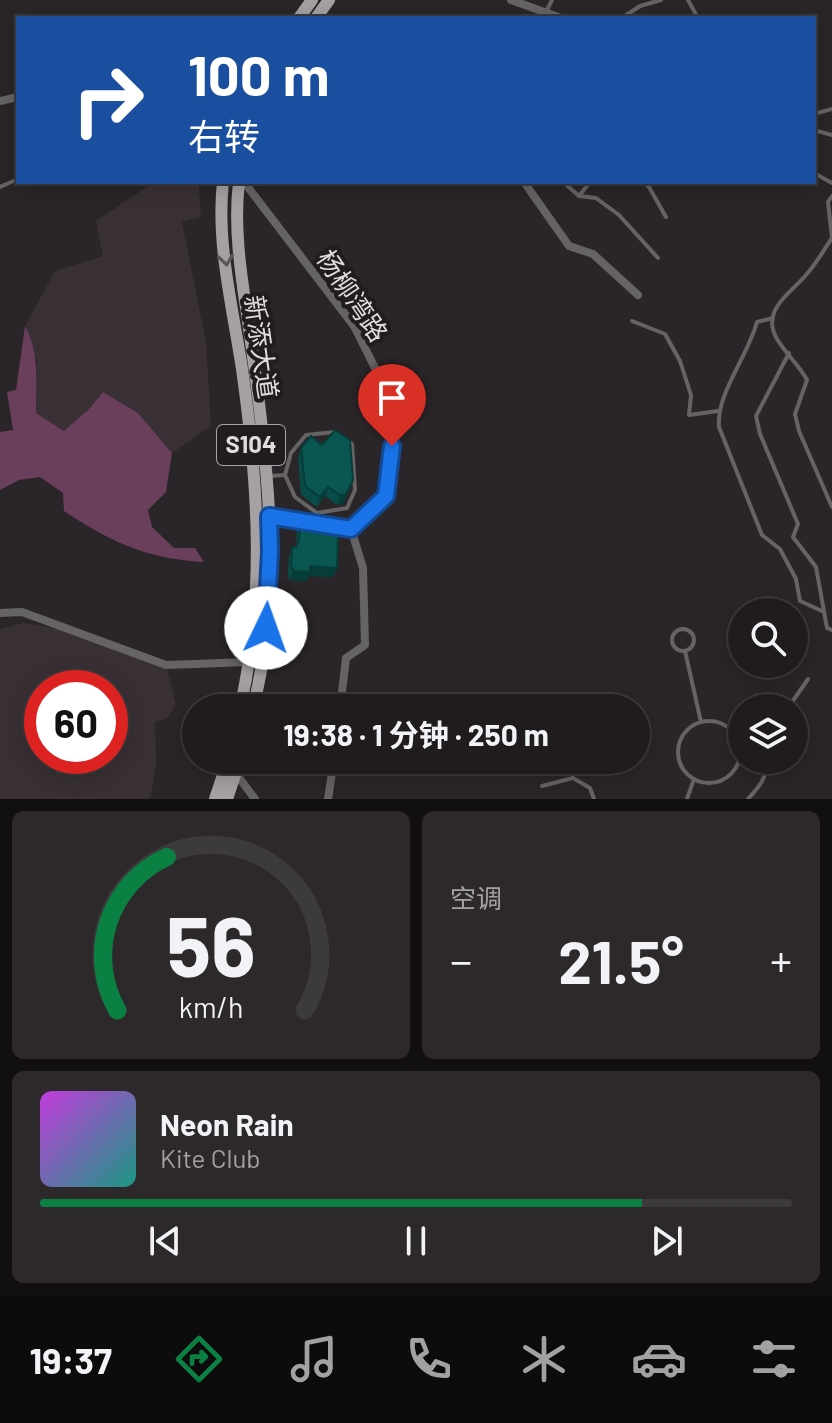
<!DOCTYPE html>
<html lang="zh">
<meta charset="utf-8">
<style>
body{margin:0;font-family:Barlow,"Noto Sans SC",sans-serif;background:#2d292b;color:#f1f3f6;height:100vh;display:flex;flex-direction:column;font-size:30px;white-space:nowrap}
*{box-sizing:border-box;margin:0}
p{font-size:26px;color:#a2a1a4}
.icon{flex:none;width:44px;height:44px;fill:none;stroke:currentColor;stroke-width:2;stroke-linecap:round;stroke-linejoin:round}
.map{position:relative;height:799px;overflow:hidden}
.panel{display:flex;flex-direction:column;gap:12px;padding:12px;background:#120f10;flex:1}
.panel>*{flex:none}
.banner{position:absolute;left:16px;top:16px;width:800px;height:168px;border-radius:0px;box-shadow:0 4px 20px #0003,0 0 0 2px #3d3a3c;background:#1a4fa0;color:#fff;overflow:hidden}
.fabs{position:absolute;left:728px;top:598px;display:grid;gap:16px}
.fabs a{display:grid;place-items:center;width:80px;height:80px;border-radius:50%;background:#201c1e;box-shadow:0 4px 20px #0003,0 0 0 2px #3d3a3c;font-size:40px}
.speed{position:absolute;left:24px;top:670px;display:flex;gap:16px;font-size:40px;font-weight:700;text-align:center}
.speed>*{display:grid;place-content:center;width:104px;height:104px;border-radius:50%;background:#201c1e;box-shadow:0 4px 20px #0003,0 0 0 2px #3d3a3c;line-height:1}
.speed .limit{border:12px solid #d22;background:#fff;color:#111}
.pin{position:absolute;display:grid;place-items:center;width:68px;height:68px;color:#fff;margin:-82px -34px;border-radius:50% 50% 50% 0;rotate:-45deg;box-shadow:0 0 8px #0007}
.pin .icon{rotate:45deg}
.me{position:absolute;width:88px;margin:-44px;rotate:3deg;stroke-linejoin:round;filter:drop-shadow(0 0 6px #0008)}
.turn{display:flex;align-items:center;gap:28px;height:168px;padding:0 40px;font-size:36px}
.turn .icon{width:104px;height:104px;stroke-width:2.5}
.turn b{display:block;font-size:56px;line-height:68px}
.big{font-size:60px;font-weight:700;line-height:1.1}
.panel .tile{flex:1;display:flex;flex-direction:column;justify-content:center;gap:12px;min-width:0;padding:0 28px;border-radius:12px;background:#2d292b}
.panel .dial{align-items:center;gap:0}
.dial svg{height:208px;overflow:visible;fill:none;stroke:#3d3a3c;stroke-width:7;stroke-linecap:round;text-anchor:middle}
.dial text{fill:#f1f3f6;stroke:none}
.song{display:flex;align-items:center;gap:24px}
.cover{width:96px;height:96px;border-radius:12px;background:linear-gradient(135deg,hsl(290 70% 55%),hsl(170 70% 35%))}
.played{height:8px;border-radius:4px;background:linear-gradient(90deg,#0b8043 80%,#3d3a3c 80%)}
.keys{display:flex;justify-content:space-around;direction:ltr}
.heat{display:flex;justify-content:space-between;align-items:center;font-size:44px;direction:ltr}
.panel .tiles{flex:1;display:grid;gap:12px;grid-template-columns:1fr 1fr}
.tile:last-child{grid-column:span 2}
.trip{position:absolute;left:182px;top:694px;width:468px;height:80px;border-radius:40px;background:#201c1e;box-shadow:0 4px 20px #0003,0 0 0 2px #3d3a3c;font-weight:700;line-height:80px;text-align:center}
.tab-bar{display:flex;height:128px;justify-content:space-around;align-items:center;background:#0d0b0c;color:#a2a1a4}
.tab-bar .icon{width:56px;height:56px}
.tab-bar .active{color:#0b8043}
.tab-bar b{font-size:36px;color:#f1f3f6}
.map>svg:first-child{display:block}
.built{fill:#383035;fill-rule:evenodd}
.green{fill:#693f5c}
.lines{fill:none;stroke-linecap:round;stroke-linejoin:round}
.lane{stroke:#666365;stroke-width:4}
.street{stroke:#666365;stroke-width:8}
.primary{stroke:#a4a0a3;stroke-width:12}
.wall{fill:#094b47}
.shaded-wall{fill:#073d39}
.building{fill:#0a5752;stroke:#073d39;stroke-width:2}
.oneway{stroke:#5b575a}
.route-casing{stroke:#114b97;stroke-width:20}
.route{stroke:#1a73e8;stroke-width:14}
.labels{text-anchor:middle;stroke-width:8;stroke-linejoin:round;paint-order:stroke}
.shield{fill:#201c1f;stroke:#a6a2a5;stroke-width:2}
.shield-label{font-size:24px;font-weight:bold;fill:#dfdcde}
.street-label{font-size:26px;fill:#dfdcde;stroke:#201c1f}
</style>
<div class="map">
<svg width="832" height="799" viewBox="0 0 832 799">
<rect width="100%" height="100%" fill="#2a2528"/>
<!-- built -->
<g class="built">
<path d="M154,182H212V186H199L201,217L182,222L206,342L211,426L172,453L138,413L103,392L89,409L64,431L36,413L37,362L25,326L55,271L103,256L96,221Z"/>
<path d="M23,623L62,629L167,669L176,705L167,718L155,722L156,764L151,796L148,799H0V629ZM42,688H110V756H42Z"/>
</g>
<!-- green -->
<path class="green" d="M25,326C40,354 36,382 36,413L64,431L89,409L103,392L138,413L172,453L166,492L148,510L152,527L174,548H195L204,562C147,559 111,542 64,511L63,493L40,477L19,480L0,490V432L13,430L7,392L16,390Z"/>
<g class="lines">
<!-- lane -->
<g class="lane">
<path d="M688,0L698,18"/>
<path d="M546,12L552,0"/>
<path d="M622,18L640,6L661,0"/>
<path d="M814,114L832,109"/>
<path d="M814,130L832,135"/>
<path d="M814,173L832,183"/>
<path d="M563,182L579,196L596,198L619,215L658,258"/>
<path d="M643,182L649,187L666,217"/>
<path d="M0,187L18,179"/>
<path d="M579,196L590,182"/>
<path d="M832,196L828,202L832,238C823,251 816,264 806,275C791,293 760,310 777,339C786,354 799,365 807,380L795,414L799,431L832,507"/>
<path d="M773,318L757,322C748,356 716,394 719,427L762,535L780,549L796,579L800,601L824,612"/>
<path d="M632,321L665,334L680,361L691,395L689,415L718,411"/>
<path d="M789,353L756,416L760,434L798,524L793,537L816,567L827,628L832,630"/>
<path d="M285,475L291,453L306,435L335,432"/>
<path d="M270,476L285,475L295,497L317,513L347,508L355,490L352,444L346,440"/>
<circle cx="683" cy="640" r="11"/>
<path d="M685,651L701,722"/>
<path d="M788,708L808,679"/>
<circle cx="709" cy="752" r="31"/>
<path d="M542,786L573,778L590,788L594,799"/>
<path d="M687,799L694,779"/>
<path d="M748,799C758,788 767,779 766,763L762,760"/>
</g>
<!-- street -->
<g class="street">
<path d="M511,0L561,18"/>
<path d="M0,101L18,97"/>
<path d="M244,182L354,326L384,386L386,429L392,446L386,496L351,529L363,568L365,645L346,658L340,708"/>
<path d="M524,182L569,246L593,254L638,295"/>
<path d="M269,516L351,529"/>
<path d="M0,613L22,612L166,665L248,662"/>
<path d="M232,774L237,775L255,799"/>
<path d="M328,799L334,760"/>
</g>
<!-- primary -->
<g class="primary">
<path d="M299,18L312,0"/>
<path d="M316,18L329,0"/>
<path d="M223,182C216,243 233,309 242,369C258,482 266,596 240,708"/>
<path d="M239,182C232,240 246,300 253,357C269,473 282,593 253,708"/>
<path d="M215,799L228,760"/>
<path d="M227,799L240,760"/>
</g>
</g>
<!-- wall -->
<g class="wall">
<path d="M301,448L350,489L343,504L337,505L325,496L317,507L301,495L298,458Z"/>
<path d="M300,518L328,533L337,568L333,577L309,576L307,581L289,580L288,573L289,557L292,547H296L297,528Z"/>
</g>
<!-- shaded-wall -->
<g class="shaded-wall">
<path d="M353,480L343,504L337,505L340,495Z"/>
<path d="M328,487L325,496L317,507L320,497Z"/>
<path d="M310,566L337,568L333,577L309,576L307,581L289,580L293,571Z"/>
</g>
<!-- building -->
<g class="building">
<path d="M335,430L350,440L353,480L346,494L340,495L328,487L320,497L305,486L301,448L311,436L322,445Z"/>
<path d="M300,518L328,522V533L338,534L337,568L310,566V572L293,571L291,564L292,547H296L299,540Z"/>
</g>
<!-- one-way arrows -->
<defs><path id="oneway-chevron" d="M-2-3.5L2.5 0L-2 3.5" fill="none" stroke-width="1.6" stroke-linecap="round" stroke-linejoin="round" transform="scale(2)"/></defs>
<use class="oneway" href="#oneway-chevron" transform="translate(226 260) rotate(82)"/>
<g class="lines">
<!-- route casing -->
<g class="route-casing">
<path id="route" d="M266,628L270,551L269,516L351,529L386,496L392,446"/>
</g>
<!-- route -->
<use href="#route" class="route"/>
</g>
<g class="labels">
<!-- shield labels -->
<rect class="shield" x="217" y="425" width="68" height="40" rx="6"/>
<g class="shield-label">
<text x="251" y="453">S104</text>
</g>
<!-- street labels -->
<g class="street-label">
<text transform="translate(352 296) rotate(56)" y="9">杨柳湾路</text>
<text transform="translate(261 347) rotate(82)" y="9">新添大道</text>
</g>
</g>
</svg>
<div class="fabs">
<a><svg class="icon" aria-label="search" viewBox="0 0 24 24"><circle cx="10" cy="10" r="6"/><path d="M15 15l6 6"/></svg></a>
<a><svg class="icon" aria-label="layers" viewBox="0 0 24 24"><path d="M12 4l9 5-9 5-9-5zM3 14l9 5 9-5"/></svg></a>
</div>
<div class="speed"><div class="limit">60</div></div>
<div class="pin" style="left:392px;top:446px;background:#d93025"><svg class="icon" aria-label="arrive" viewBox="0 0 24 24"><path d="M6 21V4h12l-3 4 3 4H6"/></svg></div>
<svg class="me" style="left:266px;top:628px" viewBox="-20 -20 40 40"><circle r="19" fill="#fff"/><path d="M0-13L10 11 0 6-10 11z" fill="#1a73e8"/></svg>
<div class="trip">19:38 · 1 分钟 · 250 m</div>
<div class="banner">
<div class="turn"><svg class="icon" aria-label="right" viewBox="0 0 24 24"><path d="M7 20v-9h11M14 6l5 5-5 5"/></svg><div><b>100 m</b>右转</div></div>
</div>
</div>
<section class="panel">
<div class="tiles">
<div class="tile dial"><svg viewBox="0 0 100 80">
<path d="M14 69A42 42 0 1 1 86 69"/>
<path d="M14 69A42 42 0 0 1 33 10" stroke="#0b8043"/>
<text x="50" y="56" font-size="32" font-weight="700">56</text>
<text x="50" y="72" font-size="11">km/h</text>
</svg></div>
<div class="tile"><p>空调</p>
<div class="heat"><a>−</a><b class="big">21.5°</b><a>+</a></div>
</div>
<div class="tile">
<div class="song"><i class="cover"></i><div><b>Neon Rain</b><p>Kite Club</p></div></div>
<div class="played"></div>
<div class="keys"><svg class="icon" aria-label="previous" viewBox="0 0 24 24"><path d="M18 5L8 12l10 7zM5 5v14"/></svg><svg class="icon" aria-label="pause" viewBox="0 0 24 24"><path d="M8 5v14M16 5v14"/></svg><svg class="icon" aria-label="next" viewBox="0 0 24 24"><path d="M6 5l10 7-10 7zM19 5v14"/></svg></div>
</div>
</div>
</section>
<nav class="tab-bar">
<b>19:37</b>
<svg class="icon active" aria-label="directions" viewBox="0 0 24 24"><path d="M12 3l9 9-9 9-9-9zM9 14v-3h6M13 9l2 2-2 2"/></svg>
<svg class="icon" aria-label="music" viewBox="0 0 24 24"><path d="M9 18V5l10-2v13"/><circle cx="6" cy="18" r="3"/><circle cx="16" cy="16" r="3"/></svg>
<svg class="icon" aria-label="phone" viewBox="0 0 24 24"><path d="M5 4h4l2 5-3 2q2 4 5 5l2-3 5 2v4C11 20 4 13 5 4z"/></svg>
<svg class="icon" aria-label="climate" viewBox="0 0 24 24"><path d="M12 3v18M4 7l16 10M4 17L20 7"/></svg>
<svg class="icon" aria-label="car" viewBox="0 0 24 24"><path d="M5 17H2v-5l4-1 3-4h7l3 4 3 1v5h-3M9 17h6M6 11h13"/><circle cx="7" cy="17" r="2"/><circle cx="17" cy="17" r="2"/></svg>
<svg class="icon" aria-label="filters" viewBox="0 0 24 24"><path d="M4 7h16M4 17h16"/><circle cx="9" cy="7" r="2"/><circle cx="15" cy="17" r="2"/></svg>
</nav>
